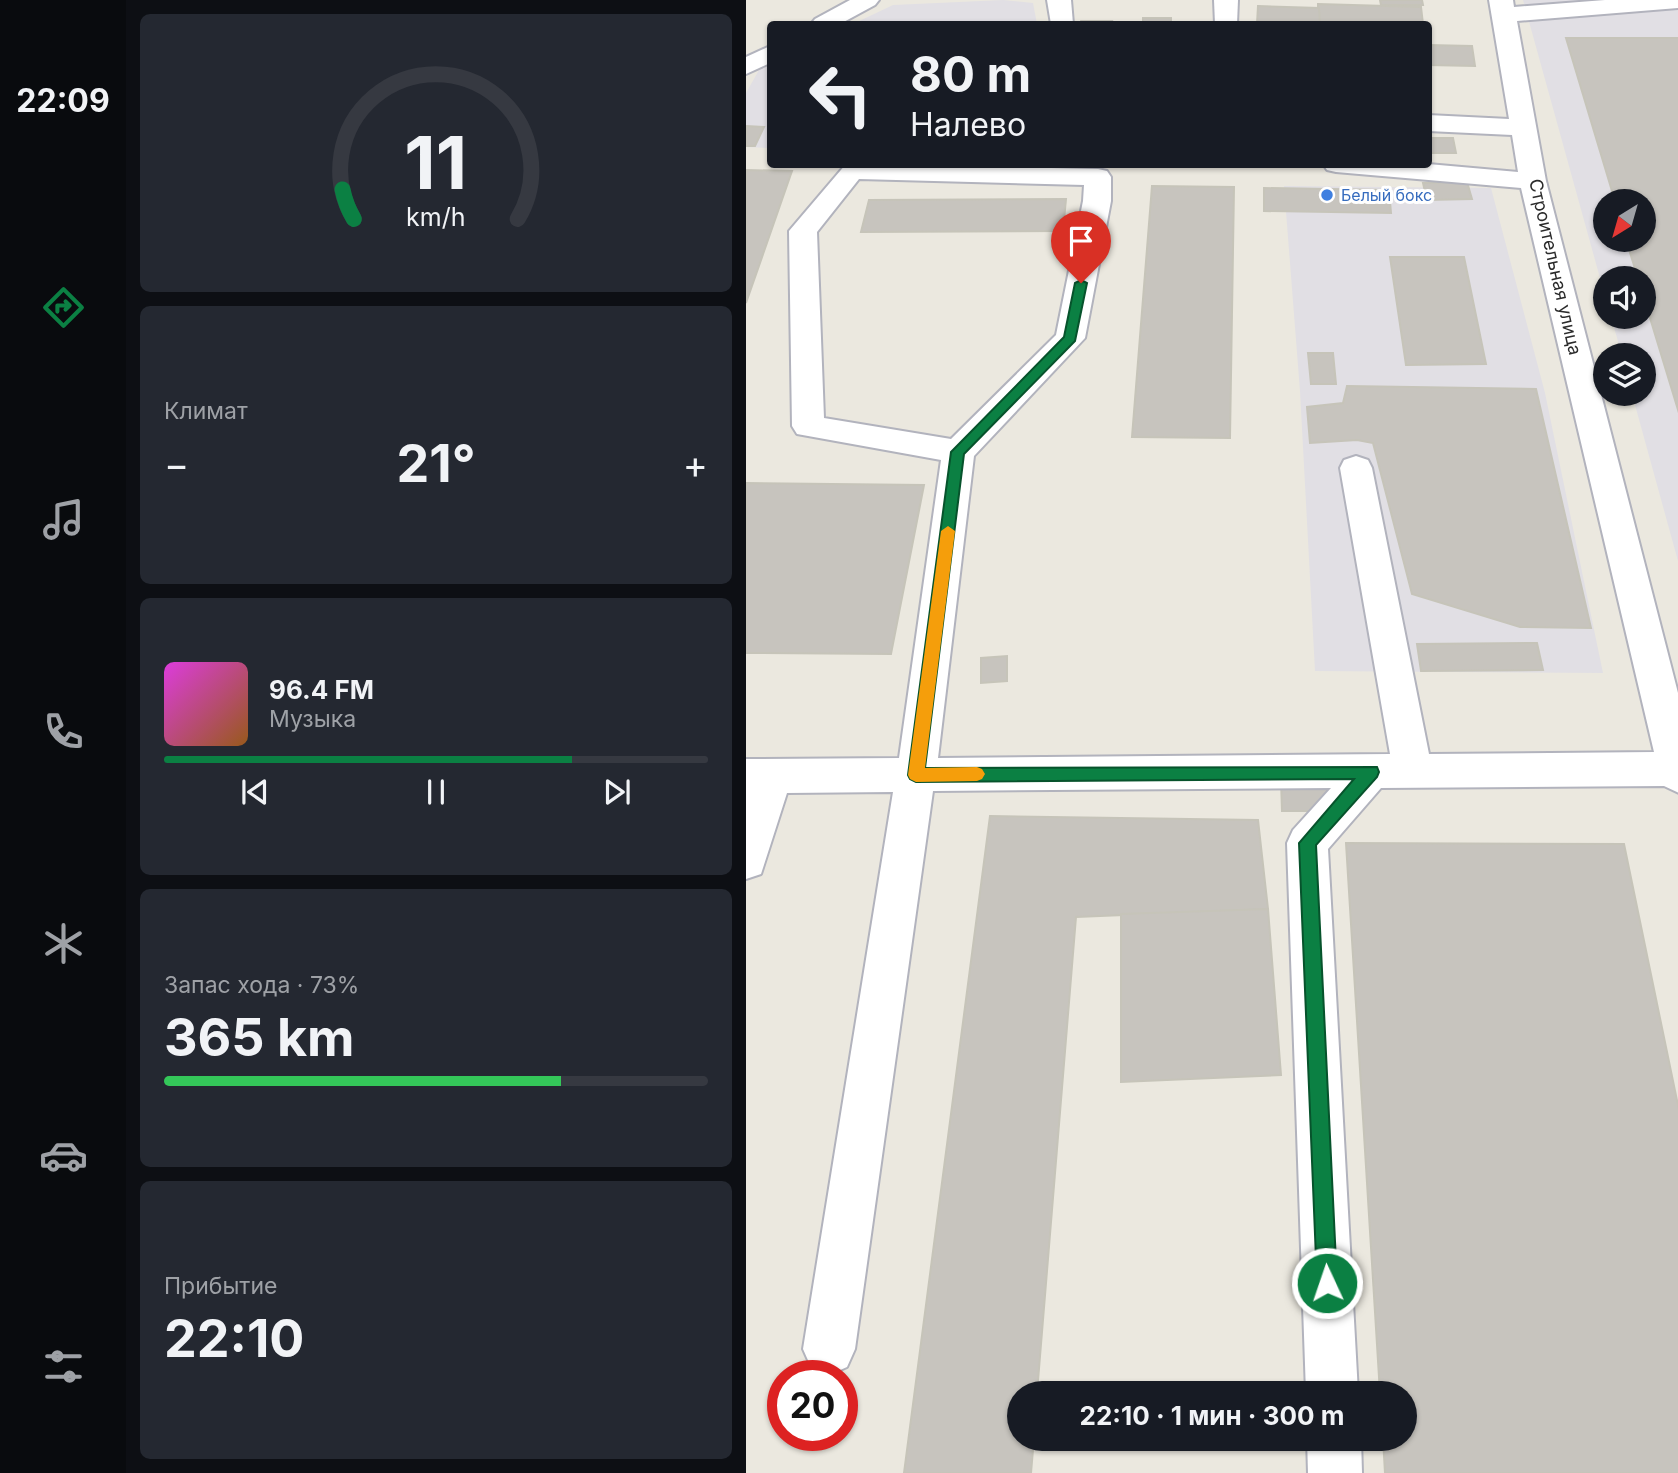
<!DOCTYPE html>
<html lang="ru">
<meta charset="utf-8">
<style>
body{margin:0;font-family:Inter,sans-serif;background:#242831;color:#f1f3f6;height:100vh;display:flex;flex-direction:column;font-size:26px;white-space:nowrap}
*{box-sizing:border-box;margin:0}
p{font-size:23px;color:#9ea1a6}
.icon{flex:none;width:38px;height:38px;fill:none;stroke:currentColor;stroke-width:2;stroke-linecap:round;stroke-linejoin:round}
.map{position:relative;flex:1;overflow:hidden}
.sheet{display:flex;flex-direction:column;gap:14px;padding:14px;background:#0d0f14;width:620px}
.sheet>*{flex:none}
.guide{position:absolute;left:21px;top:21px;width:665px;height:147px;border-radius:7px;box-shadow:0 2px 5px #0004;background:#171b24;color:#f1f3f6;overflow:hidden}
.needle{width:46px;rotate:217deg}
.fabs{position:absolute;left:847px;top:189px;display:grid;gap:14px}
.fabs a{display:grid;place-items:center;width:63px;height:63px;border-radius:50%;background:#171b24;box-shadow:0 2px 5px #0004;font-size:35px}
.speed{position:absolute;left:21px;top:1360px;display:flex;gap:14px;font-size:35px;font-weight:700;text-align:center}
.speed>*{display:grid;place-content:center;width:91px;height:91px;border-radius:50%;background:#171b24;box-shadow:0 2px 5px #0004;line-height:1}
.speed .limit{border:10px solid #d22;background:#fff;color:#111}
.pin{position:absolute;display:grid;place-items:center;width:60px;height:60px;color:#fff;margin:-72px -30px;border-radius:50% 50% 50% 0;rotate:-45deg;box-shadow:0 0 7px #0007}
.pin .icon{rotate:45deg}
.me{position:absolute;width:77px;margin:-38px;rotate:357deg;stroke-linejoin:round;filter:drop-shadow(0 0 5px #0008)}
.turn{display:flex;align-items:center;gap:24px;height:147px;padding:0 28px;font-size:32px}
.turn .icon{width:91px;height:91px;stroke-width:2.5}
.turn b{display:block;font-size:49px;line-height:60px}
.big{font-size:52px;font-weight:700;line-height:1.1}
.sheet .card{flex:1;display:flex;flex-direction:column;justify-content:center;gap:10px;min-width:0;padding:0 24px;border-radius:10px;background:#242831}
.sheet .dial{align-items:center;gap:0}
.dial svg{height:182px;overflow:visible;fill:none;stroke:#363941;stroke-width:7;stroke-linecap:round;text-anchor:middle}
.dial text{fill:#f1f3f6;stroke:none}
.song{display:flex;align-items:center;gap:21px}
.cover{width:84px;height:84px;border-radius:10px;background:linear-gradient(135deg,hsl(300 70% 55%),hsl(30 70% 35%))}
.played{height:7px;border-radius:4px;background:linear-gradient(90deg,#0b8043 75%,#363941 75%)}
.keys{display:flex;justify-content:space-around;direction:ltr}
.heat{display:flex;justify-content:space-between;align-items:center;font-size:38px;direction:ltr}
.charge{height:10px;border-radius:5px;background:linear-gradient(90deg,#34c759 73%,#363941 0)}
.trip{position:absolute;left:261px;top:1381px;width:410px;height:70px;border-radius:35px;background:#171b24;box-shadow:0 2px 5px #0004;font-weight:700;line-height:70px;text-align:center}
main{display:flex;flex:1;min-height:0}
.tab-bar{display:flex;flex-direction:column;width:126px;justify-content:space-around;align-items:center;background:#090b0e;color:#9ea1a6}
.tab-bar .icon{width:49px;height:49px}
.tab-bar .selected{color:#0b8043}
.tab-bar b{font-size:32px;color:#f1f3f6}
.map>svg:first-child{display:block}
.industrial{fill:#e1dfe4;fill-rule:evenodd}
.building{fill:#c7c4be;stroke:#c6c4b9;stroke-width:2}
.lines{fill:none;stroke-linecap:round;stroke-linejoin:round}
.minor-casing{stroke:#b2b3bd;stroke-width:4}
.minor{fill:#fff;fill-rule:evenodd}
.route{fill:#0b8043;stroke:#07532c;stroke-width:2}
.slow{fill:#f59e0b}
.shop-dot{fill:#3f7fe0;stroke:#fff;stroke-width:2.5}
.labels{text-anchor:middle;stroke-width:6;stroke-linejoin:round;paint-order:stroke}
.far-shop-label{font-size:16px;fill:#366cbe;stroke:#fff;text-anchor:start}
.street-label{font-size:18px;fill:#2b2b2b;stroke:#fff}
</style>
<main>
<nav class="tab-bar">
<b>22:09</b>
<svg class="icon selected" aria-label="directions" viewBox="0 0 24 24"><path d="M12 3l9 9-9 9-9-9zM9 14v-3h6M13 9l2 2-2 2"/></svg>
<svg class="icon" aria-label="music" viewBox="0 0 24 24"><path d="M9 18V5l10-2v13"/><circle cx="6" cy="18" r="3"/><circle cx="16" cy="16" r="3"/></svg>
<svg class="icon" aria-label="phone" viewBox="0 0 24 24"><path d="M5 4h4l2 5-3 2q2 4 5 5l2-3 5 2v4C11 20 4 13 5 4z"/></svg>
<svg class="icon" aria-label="climate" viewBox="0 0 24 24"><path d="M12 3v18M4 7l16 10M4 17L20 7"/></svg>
<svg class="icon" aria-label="car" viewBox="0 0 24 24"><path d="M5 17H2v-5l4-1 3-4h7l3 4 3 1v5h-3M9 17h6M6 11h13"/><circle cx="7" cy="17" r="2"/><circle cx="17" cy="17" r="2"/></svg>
<svg class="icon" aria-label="filters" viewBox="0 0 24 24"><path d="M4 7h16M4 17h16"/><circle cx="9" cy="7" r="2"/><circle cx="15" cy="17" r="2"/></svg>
</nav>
<section class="sheet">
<div class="card dial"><svg viewBox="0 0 100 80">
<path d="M14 69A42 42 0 1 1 86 69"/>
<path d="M14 69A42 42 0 0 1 9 56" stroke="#0b8043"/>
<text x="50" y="56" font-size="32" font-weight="700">11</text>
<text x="50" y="72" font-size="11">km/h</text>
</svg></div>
<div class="card"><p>Климат</p>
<div class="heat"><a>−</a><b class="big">21°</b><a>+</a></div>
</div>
<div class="card">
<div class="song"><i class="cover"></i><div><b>96.4 FM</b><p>Музыка</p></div></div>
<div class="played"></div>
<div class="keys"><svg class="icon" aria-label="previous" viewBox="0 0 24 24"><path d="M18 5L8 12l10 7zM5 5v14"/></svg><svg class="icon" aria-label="pause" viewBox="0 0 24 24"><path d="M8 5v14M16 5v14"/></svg><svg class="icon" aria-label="next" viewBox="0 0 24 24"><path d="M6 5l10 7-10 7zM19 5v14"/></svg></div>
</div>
<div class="card"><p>Запас хода · 73%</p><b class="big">365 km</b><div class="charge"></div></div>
<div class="card"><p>Прибытие</p><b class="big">22:10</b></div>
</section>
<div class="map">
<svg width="933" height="1473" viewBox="0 0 933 1473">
<rect width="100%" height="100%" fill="#ebe8df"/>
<!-- industrial -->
<g class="industrial">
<path d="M257,0L287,3L291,24H107L147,5Z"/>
<path d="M777,0H932V561L886,394H898V355H876L865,317H898V278H859V296ZM859,201H898V240H859Z"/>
<path d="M24,65V148L0,147V93L13,70Z"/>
<path d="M538,186L745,188L799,393L857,673L569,671L554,391Z"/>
</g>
<!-- building -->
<g class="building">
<path d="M634,0H676L677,5H635Z"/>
<path d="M572,4L675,7L677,24H572Z"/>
<path d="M512,6L573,8L574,24H511Z"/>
<rect x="397" y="18" width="28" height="6"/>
<path d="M335,21H366L365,24H334Z"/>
<path d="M820,38H933V413L898,298V278H892L880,240H898V201H869Z"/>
<path d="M682,45L726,46L729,66L682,65Z"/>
<path d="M0,126L18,127L9,146H0Z"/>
<path d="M682,138H707L710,153H682Z"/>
<path d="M0,170L46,171L0,303Z"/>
<path d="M721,182L726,199L681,200L677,183Z"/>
<path d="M406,186L488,187L484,438L386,437Z"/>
<path d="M518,188L643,190L645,213L518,211Z"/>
<path d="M320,199L317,231L115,232L123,200Z"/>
<path d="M644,257H718L740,364L660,365Z"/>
<path d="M562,353H587L590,384H565Z"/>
<path d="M601,386L790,389L845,628L774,627L666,594L627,443L611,440L564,443L561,407L597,403Z"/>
<path d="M0,483L178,485L145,654L0,653Z"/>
<path d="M791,643L797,670L675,671L671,644Z"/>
<path d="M261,656V681L235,683V658Z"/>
<path d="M535,780H581L583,811H536Z"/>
<path d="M244,816L512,820L522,909L330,917L291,1393H273V1438H288L285,1473H158Z"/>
<path d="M600,843L878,844L933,1110V1473H639L637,1438H658V1393H634Z"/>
<path d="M522,909L535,1075L375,1082V914Z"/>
</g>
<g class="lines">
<!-- minor casing -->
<g class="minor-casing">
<g id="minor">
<path d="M104,0H133L129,5L94,24H65L69,19Z"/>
<path d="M301,0H325L327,24H305Z"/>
<path d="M468,0H492L491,24H469Z"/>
<path d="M743,0H767L768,7L859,0H933V8L771,21L800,181L933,697V793L918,786L635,788L582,849L612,1393H560L541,843L547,830L585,788L187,791L109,1349L101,1367L83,1375L65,1367L57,1349L147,792L41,793L15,874L0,879V759L153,758L195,460L51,434L46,426L43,231L100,164L352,169L361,171L365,177V201L339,338L228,456L192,758L644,754L594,468L598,460L610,456L622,460L626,468L683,754L908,752L775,188L590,172L581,170L577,164H682L772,172L766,135L682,131V115L763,119ZM113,179L338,185L337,201L310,335L205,439L78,418L71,232Z"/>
<path d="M24,46V63L0,74V57Z"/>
<path d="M561,1438H615L616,1473H562Z"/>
</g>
</g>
<!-- minor -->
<use href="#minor" class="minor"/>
</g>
<!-- route -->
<path class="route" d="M335,280L341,283L329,341L218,454L179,768L631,767L633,772L631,777L570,845L591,1283L588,1290L581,1293L574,1290L571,1283L553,843L608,779L170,782L164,779L162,775L205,452L318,337L329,283Z"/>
<!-- slow -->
<path class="slow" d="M202,526L209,531L179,768L231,767L236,769L239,774L236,779L231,781L170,782L164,779L162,775L195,531Z"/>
<!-- markers -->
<circle class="shop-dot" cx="581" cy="195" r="7"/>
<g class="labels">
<!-- far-shop labels -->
<g class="far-shop-label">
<text x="595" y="201">Белый бокс</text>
</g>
<!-- street labels -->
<g class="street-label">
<text transform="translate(809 267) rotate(77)" y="6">Строительная улица</text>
</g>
</g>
</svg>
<div class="fabs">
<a><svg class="needle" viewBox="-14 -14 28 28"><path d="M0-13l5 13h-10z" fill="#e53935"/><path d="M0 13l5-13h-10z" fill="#9ea1a6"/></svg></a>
<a><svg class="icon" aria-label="sound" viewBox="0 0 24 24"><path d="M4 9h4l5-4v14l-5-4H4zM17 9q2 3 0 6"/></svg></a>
<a><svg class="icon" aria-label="layers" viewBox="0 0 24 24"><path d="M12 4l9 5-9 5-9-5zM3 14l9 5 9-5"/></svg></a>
</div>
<div class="speed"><div class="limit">20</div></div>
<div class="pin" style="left:335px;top:283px;background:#d93025"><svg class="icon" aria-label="arrive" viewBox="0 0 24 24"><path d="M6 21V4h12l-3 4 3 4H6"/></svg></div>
<svg class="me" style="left:581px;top:1283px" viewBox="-20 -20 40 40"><circle r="17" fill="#0b8043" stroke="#fff" stroke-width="3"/><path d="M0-11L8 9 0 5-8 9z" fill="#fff"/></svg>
<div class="trip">22:10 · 1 мин · 300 m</div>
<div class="guide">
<div class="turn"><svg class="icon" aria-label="left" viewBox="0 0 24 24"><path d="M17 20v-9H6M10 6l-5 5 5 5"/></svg><div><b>80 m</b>Налево</div></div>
</div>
</div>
</main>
